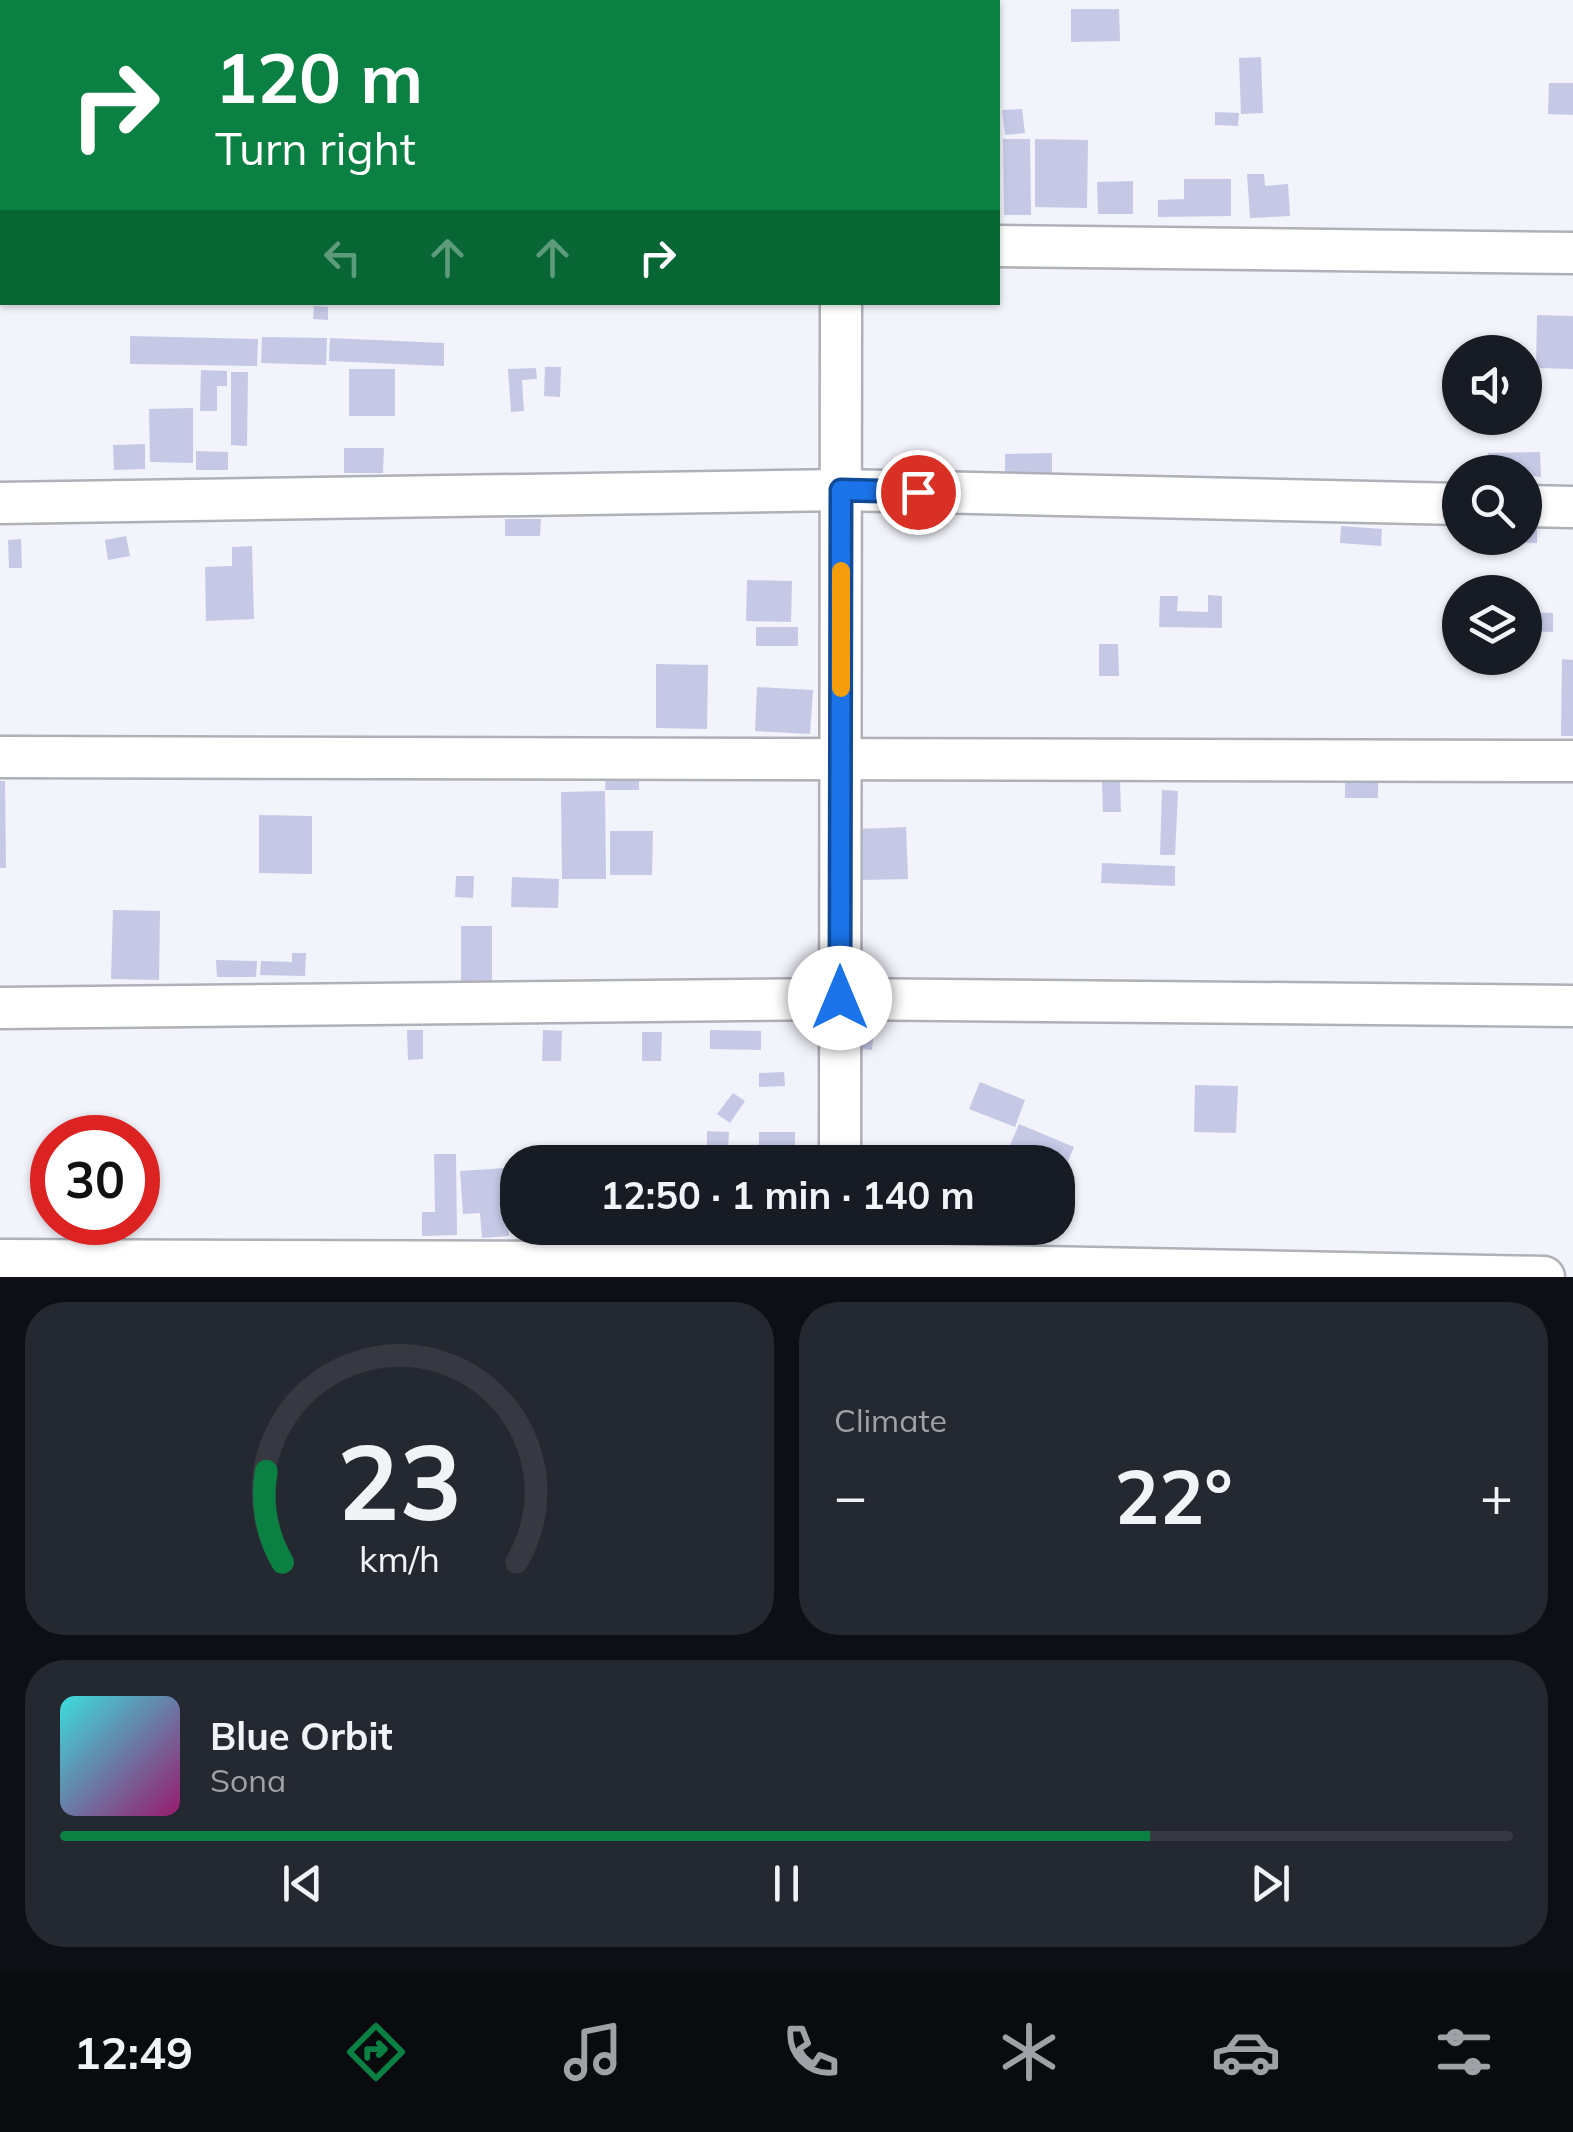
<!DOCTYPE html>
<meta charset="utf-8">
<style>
body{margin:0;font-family:Mulish,sans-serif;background:#242831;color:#f1f3f6;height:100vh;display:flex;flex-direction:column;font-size:38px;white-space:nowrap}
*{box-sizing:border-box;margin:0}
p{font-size:32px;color:#9ea1a6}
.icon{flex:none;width:55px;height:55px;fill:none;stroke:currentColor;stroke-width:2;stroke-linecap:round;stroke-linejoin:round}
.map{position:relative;height:1277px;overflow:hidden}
.details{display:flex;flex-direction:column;gap:25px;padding:25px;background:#0d0f14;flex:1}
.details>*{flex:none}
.banner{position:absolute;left:0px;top:0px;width:1000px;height:305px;box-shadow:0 2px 8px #0004;background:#0b8043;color:#fff;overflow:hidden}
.fabs{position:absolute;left:1442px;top:335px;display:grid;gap:20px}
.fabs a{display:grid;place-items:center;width:100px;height:100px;border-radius:50%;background:#171b24;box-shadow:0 2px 8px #0004;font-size:50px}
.speed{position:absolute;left:30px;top:1115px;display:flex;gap:20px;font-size:50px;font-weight:700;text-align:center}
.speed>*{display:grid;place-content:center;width:130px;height:130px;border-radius:50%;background:#171b24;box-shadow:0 2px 8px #0004;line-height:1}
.speed .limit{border:15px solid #d22;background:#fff;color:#111}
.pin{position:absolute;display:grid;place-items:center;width:85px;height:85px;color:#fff;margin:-42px;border:5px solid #fff;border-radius:50%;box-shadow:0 2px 10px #0007}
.me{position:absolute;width:110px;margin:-55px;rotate:0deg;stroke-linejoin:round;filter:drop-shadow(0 0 8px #0008)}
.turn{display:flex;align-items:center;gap:35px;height:210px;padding:0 50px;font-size:45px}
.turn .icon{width:130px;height:130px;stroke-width:2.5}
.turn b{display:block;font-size:70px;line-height:85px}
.lanes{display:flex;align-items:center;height:95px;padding:0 50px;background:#0003;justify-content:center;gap:50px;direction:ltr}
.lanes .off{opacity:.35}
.big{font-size:75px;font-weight:700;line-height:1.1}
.details .card{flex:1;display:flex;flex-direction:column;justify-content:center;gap:15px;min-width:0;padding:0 35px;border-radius:40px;background:#242831}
.details .dial{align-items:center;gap:0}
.dial svg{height:260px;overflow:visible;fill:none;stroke:#363941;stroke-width:7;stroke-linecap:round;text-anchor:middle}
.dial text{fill:#f1f3f6;stroke:none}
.song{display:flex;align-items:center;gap:30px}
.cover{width:120px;height:120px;border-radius:15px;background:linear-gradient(135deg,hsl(180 70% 55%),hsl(320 70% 35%))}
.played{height:10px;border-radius:5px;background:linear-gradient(90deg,#0b8043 75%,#363941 75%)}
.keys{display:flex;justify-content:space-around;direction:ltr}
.heat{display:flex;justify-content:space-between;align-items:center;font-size:55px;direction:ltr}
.details .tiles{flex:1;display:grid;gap:25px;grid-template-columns:1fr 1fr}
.card:last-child{grid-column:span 2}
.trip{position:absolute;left:500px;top:1145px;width:575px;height:100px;border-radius:40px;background:#171b24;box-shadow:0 2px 8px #0004;font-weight:700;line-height:100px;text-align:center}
.menu{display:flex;height:160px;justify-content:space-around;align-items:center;background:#090b0e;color:#9ea1a6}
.menu .icon{width:70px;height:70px}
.menu .selected{color:#0b8043}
.menu b{font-size:45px;color:#f1f3f6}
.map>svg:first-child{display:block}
.building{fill:#c5c9e6}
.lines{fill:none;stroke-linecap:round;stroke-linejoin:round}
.minor-casing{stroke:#afb1b8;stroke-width:45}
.minor{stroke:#fff;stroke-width:40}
.route-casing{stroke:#114b97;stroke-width:25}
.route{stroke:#1a73e8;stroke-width:18}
.slow{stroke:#f59e0b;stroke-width:18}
</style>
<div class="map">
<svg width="1573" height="1277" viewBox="0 0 1573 1277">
<rect width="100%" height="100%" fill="#f2f3fb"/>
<!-- building -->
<g class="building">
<path d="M1071,9H1119L1120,41L1071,42Z"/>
<path d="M1261,57L1263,113L1241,114L1239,58Z"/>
<path d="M1549,83H1573V115L1548,114Z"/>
<path d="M1022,109L1025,133L1005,135L1002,110Z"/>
<path d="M1215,112L1239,113L1238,126L1215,125Z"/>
<path d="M1003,139H1030L1031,215H1004Z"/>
<path d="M1035,139L1088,140L1087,208L1035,207Z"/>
<path d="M1247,174H1264L1265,186L1288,184L1290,216L1250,218Z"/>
<path d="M1184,179H1231V216L1158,217V200L1184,199Z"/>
<path d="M1133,181V214H1098L1097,182Z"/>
<path d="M314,306L328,307V320L313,319Z"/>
<path d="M1537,315L1573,316V369L1536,368Z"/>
<path d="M130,336L258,339L257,366L130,364Z"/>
<path d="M262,337L327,338L326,365L261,363Z"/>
<path d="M330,338L444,343V366L329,361Z"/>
<path d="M545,367H561L560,397L544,396Z"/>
<path d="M536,368L537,379L522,380L524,411L511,412L508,369Z"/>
<rect x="349" y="369" width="46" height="47"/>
<path d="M201,370L227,371V386H217V411H200Z"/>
<path d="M231,372H248L247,446L231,445Z"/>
<path d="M193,408V463L150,462L149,409Z"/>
<path d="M145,444V469L114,470L113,445Z"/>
<path d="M344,448H384L383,473H344Z"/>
<path d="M196,451L228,452V470H196Z"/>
<path d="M1540,452L1541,477L1489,472L1488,453Z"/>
<path d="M1052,453V474H1005V454Z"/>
<path d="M505,519H541L540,536H505Z"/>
<path d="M1525,523H1537V543H1466V538H1525Z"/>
<path d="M1341,526L1382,529L1381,546L1340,543Z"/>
<path d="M126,536L130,556L108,560L105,540Z"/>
<path d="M21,539L22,568H9L8,540Z"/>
<path d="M252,546L254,619L206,621L205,567L232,566V547Z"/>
<path d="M747,580L792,581L791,622L746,621Z"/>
<path d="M1208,595L1222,596V628L1159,627L1160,596H1178L1177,611L1208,612Z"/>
<path d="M1525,612L1553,613V632L1525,631Z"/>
<rect x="756" y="627" width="42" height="19"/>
<path d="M1099,644H1118L1119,676H1099Z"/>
<path d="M1562,659L1573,660V736H1561Z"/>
<path d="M656,664L708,665L707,729L656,728Z"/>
<path d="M757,687L813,690L810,734L755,731Z"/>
<path d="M606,776H639V790H605Z"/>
<path d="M0,781H5L6,868H0Z"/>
<path d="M1120,781L1121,812H1103L1102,782Z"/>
<path d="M1378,782V798H1345V783Z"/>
<path d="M1162,790L1178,791L1175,855H1160Z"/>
<path d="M605,791L606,879H562L561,792Z"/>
<path d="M259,815L312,816V874L259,873Z"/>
<path d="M906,827L908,879L859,880L857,829Z"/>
<path d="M610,831H653L652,875H610Z"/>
<path d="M1102,863L1175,866V886L1101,883Z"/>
<path d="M456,876H474L473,898L455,897Z"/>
<path d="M512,877L559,879L558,908L511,907Z"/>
<path d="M113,910L160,911L159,980L111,979Z"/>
<rect x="461" y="926" width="31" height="55"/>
<path d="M292,953H306L305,976L260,975L261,961L292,962Z"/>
<path d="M216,960L257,961L256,977H217Z"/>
<path d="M850,1028L874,1030L872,1050L848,1047Z"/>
<path d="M407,1030H423V1059L408,1060Z"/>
<path d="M543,1030L562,1031L561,1061H542Z"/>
<path d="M710,1030L761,1031V1050L710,1049Z"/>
<path d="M642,1032H662L661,1061H642Z"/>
<path d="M784,1072L785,1086L759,1087V1073Z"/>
<path d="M980,1082L1025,1100L1015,1127L969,1109Z"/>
<path d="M1195,1085L1238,1086L1236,1133L1194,1132Z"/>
<path d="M733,1093L745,1101L730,1123L717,1114Z"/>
<path d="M1019,1124L1074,1147L1058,1185V1162H1003Z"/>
<path d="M707,1131L729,1132L728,1148L707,1147Z"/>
<rect x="759" y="1132" width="36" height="30"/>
<path d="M434,1154H456L457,1235L422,1236V1212H435Z"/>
<path d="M505,1168L509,1236L482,1238L480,1213L463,1214L460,1171Z"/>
<path d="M664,1228H706L707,1237L665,1238Z"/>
<path d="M860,1228H952V1240L860,1239Z"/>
</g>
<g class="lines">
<!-- minor casing -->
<g class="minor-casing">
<g id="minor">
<path d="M842,2V0"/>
<path d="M998,246L1573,253"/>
<path d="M0,248H2"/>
<path d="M0,503L841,490L1460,504"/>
<path d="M1525,506L1573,507"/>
<path d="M0,757L1573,761"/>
<path d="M0,1008L840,999L1573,1006"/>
<path d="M840,1162L841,302"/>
<path d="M0,1260L840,1263L1544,1277"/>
</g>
</g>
<!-- minor -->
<use href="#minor" class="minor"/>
</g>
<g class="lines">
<!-- route casing -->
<g class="route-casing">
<path id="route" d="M840,998L841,490L918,492"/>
</g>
<!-- route -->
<use href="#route" class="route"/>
<!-- slow -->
<path class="slow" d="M841,688V571"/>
</g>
</svg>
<div class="fabs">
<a><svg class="icon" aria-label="sound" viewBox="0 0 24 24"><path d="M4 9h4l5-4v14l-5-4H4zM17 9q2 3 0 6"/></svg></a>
<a><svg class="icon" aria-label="search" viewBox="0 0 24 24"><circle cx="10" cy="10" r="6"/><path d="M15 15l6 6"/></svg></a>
<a><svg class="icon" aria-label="layers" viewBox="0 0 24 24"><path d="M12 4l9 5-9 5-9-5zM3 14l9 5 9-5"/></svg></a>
</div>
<div class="speed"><div class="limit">30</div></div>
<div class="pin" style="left:918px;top:492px;background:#d93025"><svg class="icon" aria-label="arrive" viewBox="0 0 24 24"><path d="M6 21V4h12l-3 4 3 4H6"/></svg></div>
<svg class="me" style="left:840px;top:998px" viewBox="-20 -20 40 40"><circle r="19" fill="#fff"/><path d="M0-13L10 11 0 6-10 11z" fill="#1a73e8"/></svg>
<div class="trip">12:50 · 1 min · 140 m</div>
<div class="banner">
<div class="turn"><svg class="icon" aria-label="right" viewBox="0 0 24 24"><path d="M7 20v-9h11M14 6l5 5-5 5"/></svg><div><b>120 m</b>Turn right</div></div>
<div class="lanes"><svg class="icon off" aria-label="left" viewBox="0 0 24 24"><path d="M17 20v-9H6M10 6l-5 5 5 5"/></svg><svg class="icon off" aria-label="ahead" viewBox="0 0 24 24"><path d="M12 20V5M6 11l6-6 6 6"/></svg><svg class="icon off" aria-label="ahead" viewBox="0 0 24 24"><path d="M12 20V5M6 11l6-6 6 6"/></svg><svg class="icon" aria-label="right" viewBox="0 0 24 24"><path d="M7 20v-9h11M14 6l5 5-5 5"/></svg></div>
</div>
</div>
<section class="details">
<div class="tiles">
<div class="card dial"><svg viewBox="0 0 100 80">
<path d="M14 69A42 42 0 1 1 86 69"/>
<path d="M14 69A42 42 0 0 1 9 41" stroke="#0b8043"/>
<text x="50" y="56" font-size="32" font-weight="700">23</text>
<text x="50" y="72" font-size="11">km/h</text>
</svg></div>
<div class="card"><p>Climate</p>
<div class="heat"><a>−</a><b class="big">22°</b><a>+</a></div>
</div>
<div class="card">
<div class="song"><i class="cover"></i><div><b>Blue Orbit</b><p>Sona</p></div></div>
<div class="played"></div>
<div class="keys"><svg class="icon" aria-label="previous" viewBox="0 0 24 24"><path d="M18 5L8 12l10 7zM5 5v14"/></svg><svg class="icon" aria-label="pause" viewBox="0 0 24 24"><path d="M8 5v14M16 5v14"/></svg><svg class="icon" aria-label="next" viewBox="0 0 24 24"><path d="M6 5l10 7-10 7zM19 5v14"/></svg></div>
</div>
</div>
</section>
<nav class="menu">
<b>12:49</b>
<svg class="icon selected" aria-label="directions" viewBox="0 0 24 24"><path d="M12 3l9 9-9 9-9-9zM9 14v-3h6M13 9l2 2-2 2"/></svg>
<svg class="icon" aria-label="music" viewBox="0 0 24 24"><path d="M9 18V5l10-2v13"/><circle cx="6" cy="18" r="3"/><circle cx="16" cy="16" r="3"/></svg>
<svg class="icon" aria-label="phone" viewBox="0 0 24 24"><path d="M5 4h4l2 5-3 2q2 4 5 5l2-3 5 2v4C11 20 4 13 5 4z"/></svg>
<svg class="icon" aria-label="climate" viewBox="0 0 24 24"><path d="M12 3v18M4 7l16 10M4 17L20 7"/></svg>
<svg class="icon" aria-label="car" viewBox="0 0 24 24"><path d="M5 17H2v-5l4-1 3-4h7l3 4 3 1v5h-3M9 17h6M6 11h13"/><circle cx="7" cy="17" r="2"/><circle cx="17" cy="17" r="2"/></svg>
<svg class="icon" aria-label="filters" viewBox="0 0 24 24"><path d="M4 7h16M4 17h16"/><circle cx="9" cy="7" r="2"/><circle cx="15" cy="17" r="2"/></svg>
</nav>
